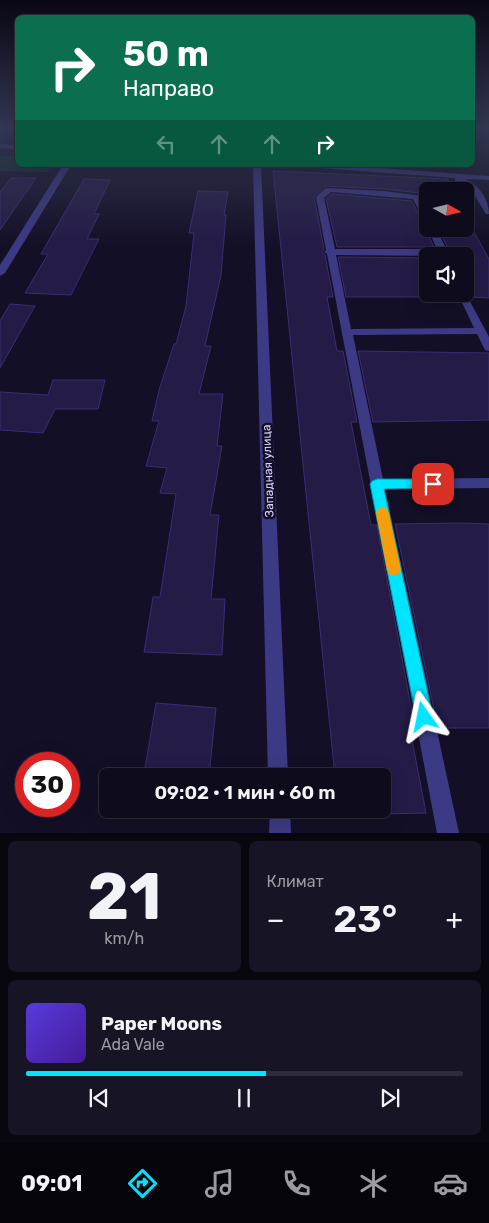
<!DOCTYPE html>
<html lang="ru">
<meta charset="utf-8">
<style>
body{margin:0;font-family:Rubik,sans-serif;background:#171425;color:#f1f3f6;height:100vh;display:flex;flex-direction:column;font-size:19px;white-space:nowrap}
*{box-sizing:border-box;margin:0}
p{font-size:16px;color:#9b9ba3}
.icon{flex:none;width:28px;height:28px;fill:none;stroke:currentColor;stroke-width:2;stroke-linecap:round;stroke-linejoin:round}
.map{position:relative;height:833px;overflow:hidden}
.drawer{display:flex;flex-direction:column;gap:8px;padding:8px;background:#08060f;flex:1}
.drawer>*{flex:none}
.guide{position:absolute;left:15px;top:15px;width:460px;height:152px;border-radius:8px;box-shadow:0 5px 20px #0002,0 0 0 1px #2e2b3b;background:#0b6e4f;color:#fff;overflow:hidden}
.needle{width:32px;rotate:98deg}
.buttons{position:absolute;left:419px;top:182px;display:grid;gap:10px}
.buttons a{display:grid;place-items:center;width:55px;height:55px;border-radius:8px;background:#0e0b1c;box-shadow:0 5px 20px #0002,0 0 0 1px #2e2b3b;font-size:25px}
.speed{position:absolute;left:15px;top:752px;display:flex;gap:10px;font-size:25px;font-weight:700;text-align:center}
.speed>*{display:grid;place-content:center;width:65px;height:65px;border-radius:50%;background:#0e0b1c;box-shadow:0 5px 20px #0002,0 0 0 1px #2e2b3b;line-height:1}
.speed .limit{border:8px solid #d22;background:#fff;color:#111}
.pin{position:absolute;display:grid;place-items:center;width:42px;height:42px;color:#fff;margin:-21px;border-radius:10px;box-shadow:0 2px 8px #0006}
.me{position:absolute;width:55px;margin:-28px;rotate:348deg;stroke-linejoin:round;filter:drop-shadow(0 0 4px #0008)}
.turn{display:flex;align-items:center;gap:18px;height:105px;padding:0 25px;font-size:22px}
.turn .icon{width:65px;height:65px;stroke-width:2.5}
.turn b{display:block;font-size:35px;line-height:42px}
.lanes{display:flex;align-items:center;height:48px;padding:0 25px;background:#0003;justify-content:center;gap:25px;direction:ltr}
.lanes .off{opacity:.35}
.big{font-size:38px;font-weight:600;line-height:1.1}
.drawer .card{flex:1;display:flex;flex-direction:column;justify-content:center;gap:8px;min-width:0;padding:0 18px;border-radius:8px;background:#171425}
.drawer .dial{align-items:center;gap:0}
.dial b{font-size:65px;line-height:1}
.song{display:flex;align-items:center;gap:15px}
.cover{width:60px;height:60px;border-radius:8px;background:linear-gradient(135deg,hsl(250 70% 55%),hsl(260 70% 35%))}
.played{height:5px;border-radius:2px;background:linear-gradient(90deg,#00e5ff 55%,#2e2b3b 55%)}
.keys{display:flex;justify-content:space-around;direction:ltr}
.heat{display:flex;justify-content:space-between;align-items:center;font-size:28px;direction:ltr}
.drawer .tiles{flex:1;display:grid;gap:8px;grid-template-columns:1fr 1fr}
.card:last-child{grid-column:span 2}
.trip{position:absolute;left:99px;top:768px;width:292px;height:50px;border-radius:8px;background:#0e0b1c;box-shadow:0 5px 20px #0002,0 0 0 1px #2e2b3b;font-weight:600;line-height:50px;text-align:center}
.tab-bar{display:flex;height:80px;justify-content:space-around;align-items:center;background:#06040b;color:#9b9ba3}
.tab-bar .icon{width:35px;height:35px}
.tab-bar .current{color:#00e5ff}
.tab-bar b{font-size:22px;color:#f1f3f6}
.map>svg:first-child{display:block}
.green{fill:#12302f}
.building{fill:#241b47;stroke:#3b2d73}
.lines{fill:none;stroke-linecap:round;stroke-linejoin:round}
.street{fill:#3d3a85;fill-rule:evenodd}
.route{fill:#00e5ff;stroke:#0095a6}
.slow{fill:#f59e0b}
.labels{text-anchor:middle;stroke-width:5;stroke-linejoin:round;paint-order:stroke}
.street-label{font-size:12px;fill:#d9d4ff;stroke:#130f26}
</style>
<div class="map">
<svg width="489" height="833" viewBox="0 0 489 833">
<rect width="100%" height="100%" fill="#130f26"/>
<!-- green -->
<path class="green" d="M0,156H17L18,165H52L47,172L0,171Z"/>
<!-- building -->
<g class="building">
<path d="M273,171L448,179L451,191H428V206L419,193L384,189L326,186L314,197L324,249L322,252L325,255L333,297H327L337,351H343L357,422H351L371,525H377L415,728L410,729L426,813L339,815L338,809H382V776H335Z"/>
<path d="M11,178H36L0,230V192Z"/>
<path d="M84,179L110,180L94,214H99L87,239H99L71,295L25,293L48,254H41Z"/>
<path d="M198,191L228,192L224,215H226L221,275L205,346H211L199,394H223L217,446H222L210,515H219L211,599H225L222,655L144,652L153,597H160L176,494L160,493L167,468L146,466L159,421H152L159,390L174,344H176L186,306L194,233H189Z"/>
<path d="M332,194L412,201L422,221L428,224L426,230L434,247H337L326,199Z"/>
<path d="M465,216L489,259V298L470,297L465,290V256H452L438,229H465Z"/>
<path d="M338,257L428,258V294H456L458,297H346Z"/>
<path d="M10,304L35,306L0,368V321Z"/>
<path d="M358,351L489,353V420L373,422Z"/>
<path d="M53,380H105L98,409H55L43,433L0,430V392L48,395Z"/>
<path d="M463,523L489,524V728H438L395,524Z"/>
<path d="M156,703L216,708L209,776L144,774Z"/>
</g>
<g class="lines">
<!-- street -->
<g class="street">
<path d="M0,144L18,145V149L0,148Z"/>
<path d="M63,165H71L5,273L0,276V265Z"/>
<path d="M253,165H261L288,776H268Z"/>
<path d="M302,165H337L489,176V180L465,179C479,185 489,199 489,214H486L470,188L455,181V178L306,167Z"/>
<path d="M326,188L384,191L416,195H419L428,211V222L424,220L413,199L331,192L324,198L335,249H437L428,229H436L450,256L336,255L351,329L474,328L458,294H465V292L489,337V351L485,350L477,334L353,335L383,479L489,478V488L385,489L459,833H437L327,254L324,252L326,250L316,197Z"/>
<path d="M270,809H290L291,833H269Z"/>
</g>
</g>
<!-- sky -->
<linearGradient id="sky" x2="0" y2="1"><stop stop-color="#0a0815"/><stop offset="0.52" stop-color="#333752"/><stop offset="1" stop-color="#333752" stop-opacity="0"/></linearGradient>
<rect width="489" height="246" fill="url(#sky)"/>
<!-- route -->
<path class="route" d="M377,479H433L437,480L439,484L437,487L433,488L384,489L433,717L430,723L424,725L418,723L416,717L370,484L372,481Z"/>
<!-- slow -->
<path class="slow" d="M383,507L387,509L389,513L401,570L399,574L394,576L389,574L387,570L376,513L378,509Z"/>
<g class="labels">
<!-- street labels -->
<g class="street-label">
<text transform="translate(268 471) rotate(-92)" y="4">Западная улица</text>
</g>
</g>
</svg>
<div class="buttons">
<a><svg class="needle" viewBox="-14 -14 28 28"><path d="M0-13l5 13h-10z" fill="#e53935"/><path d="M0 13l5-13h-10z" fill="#9b9ba3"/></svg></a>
<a><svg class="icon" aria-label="sound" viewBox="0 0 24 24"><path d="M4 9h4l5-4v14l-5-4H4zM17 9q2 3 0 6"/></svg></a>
</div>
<div class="speed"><div class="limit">30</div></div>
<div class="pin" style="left:433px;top:484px;background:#d93025"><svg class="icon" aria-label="arrive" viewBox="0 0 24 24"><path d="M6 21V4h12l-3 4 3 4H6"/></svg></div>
<svg class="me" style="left:424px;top:717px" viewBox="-20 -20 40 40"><path d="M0-17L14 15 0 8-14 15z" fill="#00e5ff" stroke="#fff" stroke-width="4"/></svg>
<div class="trip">09:02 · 1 мин · 60 m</div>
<div class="guide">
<div class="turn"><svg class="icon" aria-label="right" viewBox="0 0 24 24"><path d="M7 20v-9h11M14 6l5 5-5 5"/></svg><div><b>50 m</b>Направо</div></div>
<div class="lanes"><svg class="icon off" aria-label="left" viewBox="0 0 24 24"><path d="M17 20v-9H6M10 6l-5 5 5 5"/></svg><svg class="icon off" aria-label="ahead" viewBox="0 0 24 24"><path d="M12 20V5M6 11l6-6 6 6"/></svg><svg class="icon off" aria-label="ahead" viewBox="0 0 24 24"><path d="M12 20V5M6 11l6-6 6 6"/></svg><svg class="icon" aria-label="right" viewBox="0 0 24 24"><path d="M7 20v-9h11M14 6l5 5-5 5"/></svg></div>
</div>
</div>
<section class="drawer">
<div class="tiles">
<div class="card dial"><b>21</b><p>km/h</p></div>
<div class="card"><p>Климат</p>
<div class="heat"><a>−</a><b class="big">23°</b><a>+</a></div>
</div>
<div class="card">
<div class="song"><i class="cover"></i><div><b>Paper Moons</b><p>Ada Vale</p></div></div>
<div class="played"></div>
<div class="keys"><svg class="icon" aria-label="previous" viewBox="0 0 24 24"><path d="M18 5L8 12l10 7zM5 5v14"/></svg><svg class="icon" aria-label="pause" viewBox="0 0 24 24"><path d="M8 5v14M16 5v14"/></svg><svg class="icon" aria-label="next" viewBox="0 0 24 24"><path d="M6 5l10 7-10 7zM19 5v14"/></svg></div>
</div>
</div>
</section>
<nav class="tab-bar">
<b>09:01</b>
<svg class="icon current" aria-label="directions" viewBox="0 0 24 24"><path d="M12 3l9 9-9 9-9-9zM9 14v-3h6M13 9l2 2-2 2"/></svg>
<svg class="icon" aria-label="music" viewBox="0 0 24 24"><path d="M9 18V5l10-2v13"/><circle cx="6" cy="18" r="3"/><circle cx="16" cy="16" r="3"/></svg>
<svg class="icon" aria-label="phone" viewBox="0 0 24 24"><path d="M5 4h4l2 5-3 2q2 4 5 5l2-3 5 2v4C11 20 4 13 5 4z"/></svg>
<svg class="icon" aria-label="climate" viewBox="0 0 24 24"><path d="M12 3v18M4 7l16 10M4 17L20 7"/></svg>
<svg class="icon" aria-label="car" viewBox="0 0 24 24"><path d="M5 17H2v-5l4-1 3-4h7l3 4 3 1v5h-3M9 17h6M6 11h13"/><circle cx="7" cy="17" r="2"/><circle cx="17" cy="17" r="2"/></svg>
</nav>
